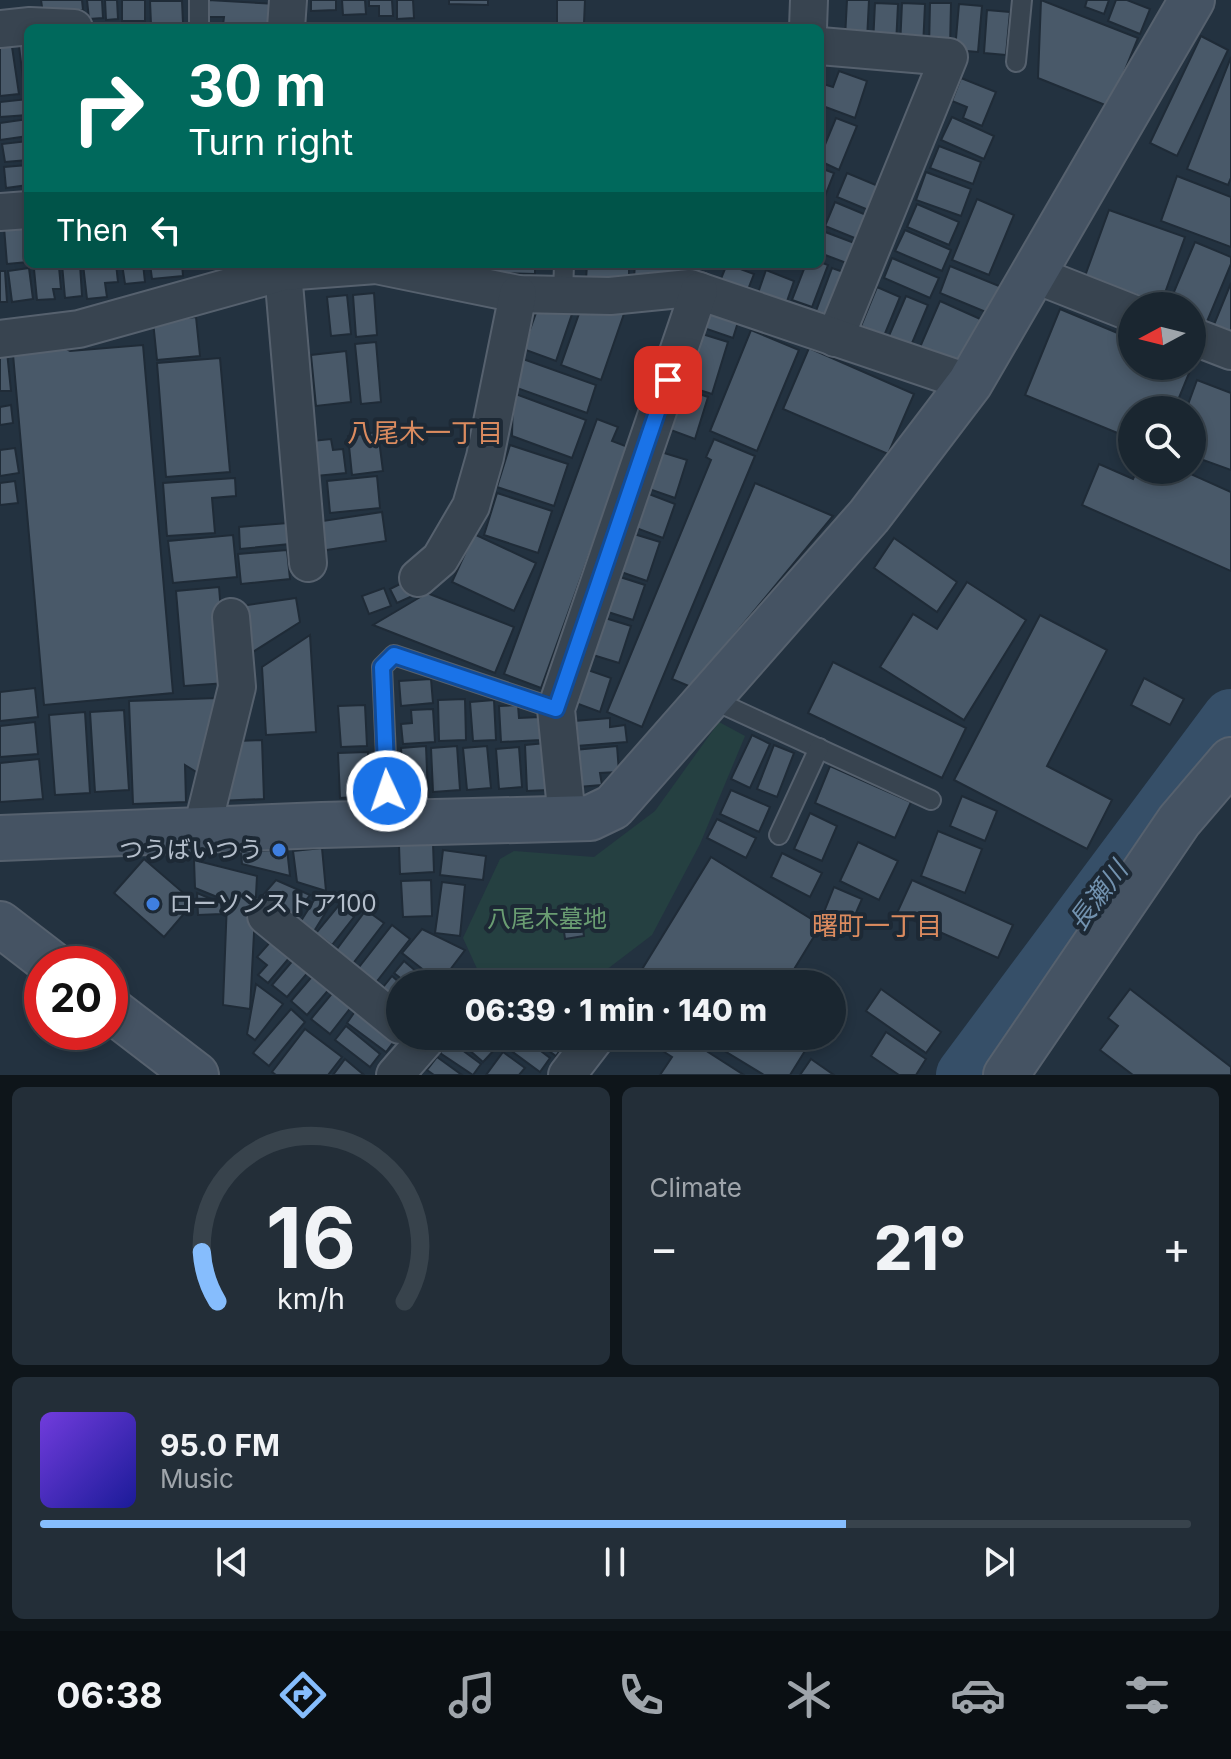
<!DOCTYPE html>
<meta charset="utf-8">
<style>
body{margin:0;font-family:Inter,"Noto Sans JP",sans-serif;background:#232e38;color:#f1f3f6;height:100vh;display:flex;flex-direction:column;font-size:30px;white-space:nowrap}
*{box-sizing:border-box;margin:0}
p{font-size:26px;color:#9fa5ab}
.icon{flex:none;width:44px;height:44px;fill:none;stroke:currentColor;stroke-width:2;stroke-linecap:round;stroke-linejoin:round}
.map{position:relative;height:1075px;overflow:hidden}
.panel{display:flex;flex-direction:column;gap:12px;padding:12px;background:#0e151a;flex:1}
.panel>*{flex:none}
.hud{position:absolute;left:24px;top:24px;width:800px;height:244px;border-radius:12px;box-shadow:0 4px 12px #0003,0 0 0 2px #38434c;background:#00695c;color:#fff;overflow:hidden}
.needle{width:52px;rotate:263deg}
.buttons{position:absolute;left:1118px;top:292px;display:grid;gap:16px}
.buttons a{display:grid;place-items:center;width:88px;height:88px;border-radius:50%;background:#1a2630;box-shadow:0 4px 12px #0003,0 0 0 2px #38434c;font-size:40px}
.speed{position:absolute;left:24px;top:946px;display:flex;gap:16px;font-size:40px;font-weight:700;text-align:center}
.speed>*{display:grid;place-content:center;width:104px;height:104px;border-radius:50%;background:#1a2630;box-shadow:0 4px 12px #0003,0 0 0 2px #38434c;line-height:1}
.speed .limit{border:12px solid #d22;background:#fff;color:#111}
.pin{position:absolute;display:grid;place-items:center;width:68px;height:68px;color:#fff;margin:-34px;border-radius:16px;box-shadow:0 4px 12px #0006}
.me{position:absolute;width:88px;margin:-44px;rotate:357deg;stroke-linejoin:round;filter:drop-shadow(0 0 6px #0008)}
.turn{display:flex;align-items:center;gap:28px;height:168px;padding:0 32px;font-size:36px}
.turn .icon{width:104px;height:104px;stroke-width:2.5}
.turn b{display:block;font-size:56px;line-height:68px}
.then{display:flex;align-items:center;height:76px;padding:0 32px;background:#0003;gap:16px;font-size:30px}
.big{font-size:60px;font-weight:800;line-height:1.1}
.panel .widget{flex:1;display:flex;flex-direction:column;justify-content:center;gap:12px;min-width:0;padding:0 28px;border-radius:12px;background:#232e38}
.panel .dial{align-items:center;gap:0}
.dial svg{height:208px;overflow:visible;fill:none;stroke:#38434c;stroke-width:7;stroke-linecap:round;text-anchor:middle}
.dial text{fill:#f1f3f6;stroke:none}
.song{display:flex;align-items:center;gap:24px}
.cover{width:96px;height:96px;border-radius:12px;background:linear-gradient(135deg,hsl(260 70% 55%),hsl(240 70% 35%))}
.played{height:8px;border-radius:4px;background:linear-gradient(90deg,#86bdfd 70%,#38434c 70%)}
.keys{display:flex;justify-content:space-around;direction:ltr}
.heat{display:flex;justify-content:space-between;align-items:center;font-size:44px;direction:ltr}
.panel .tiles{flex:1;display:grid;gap:12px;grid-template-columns:1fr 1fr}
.widget:last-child{grid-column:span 2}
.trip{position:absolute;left:386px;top:970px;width:460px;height:80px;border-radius:40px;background:#1a2630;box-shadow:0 4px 12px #0003,0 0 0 2px #38434c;font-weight:800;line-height:80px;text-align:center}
.menu{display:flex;height:128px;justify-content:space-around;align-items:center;background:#0a0f13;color:#9fa5ab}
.menu .icon{width:56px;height:56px}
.menu .on{color:#86bdfd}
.menu b{font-size:36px;color:#f1f3f6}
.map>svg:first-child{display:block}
.green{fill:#254041}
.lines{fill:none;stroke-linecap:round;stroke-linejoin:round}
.river{stroke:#364f68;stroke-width:58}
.building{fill:#495969;stroke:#1f2b37;stroke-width:2}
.lane-casing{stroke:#56616e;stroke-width:22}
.street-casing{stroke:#56616e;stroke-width:40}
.secondary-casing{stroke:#56616e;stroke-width:48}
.lane{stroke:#384450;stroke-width:18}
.street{stroke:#384450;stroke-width:36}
.secondary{stroke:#455363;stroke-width:44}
.route-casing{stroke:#114b97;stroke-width:20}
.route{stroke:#1a73e8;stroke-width:14}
.shop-dot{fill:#3f7fe0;stroke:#1d2935;stroke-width:3}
.labels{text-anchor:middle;stroke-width:8;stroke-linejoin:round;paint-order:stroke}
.poi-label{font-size:24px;fill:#b4becb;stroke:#1d2935;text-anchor:end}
.park-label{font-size:24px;fill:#6a9d72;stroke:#1d2935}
.neighbourhood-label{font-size:26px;fill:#db8b5f;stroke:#1d2935}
.water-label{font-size:26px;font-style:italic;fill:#7292af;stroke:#1d2935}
</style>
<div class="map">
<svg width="1231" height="1075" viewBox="0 0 1231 1075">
<rect width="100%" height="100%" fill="#233240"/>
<!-- green -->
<path class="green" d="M719,722L745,736L700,844L652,935L589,983L484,984L463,938L500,859L514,851L594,857L655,811Z"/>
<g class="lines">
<!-- river -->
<path class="river" d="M965,1075L1231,718"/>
</g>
<!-- building -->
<g class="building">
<path d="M41,0H82L83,10L43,14Z"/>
<path d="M87,0H102L103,18L89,19Z"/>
<path d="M105,0H117L118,19L106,20Z"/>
<rect x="122" y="0" width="23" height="21"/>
<path d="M208,0L278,4V27L223,25L224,17H207Z"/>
<path d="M311,0H336V10L311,11Z"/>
<path d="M342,0H365L366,14L343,15Z"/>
<path d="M369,0H392L393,16H379V6H369Z"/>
<path d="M397,0H413L414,18L397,19Z"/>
<path d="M449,0H488V5L449,4Z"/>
<path d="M557,0H585L584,23H557Z"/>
<path d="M847,0H869L867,40L845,38Z"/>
<path d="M1041,0L1138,38L1110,107L1038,78Z"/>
<path d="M1087,0H1109L1104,14L1085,7Z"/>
<path d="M1116,0H1127L1150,9L1140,34L1108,21Z"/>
<path d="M150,1H182L183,23L151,24Z"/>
<path d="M875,3L898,4L896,45L873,44Z"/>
<path d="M902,3L925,4L923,48L900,47Z"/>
<path d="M930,3H951L950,48H929Z"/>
<path d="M959,4L982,6L978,52L955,50Z"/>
<path d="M987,10L1010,12L1006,55L984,53Z"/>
<path d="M1201,36L1228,50L1177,156L1150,143Z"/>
<path d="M28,37V94H25L18,38Z"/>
<path d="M11,40L19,94L0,96V41Z"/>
<path d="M1231,57V178L1228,185L1187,169Z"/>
<path d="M839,71L867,81L855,118L820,105V83L833,87Z"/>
<path d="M961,78L996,92L982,126L963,118L967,107L952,101Z"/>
<path d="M28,99V115L0,117V102Z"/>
<path d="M952,117L994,136L984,159L941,140Z"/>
<path d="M836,118L857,126L839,170L820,161V146L824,147Z"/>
<path d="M28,119V136L0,140V123Z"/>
<path d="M28,141V160L5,162L2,144Z"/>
<path d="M939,146L981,162L973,184L930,168Z"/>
<path d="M28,165V185L6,188L4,167Z"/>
<path d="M820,168L834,173L825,196L820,195Z"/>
<path d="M926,172L971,189L961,216L916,200Z"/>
<path d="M847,173L883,188L873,212L837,197Z"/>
<path d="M1177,176L1231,197V247L1161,221Z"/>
<path d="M977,199L1014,215L989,275L952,260Z"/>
<path d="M835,202L871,217L862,241L825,226Z"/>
<path d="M917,204L959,222L949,245L907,227Z"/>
<path d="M1109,210L1185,237L1161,304L1085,276Z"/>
<path d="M25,225L28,262L7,264L4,227Z"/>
<path d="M820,230L857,244L849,264L820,253Z"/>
<path d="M905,230L951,250L942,271L895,251Z"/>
<path d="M1195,242L1231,257V264L1206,324L1192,318V306H1168Z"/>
<path d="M892,258L939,278L930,298L884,278Z"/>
<path d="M820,262L828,265L812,307L792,300L806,264Z"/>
<path d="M62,264H80L82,296L65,298Z"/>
<path d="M83,264H116L118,282L105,283L107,297L87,299Z"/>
<path d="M122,264H143L145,282L125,284Z"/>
<path d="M150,264H182L183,276L152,279Z"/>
<path d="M496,264H535V274L495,273Z"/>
<path d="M587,264H629V281L586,280Z"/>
<path d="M635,264H675L673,281L634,278Z"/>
<path d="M727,264L754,274L747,292L720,281Z"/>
<path d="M950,266L1004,288L993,315L940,293Z"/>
<path d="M59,267L61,289H53L55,299L37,300L34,269Z"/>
<path d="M29,268L33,299L12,302L8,271Z"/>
<path d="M832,268L852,275L836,318L816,311Z"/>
<path d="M766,270L794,281L786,304L758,293Z"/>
<path d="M0,271H5L7,302H0Z"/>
<path d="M1231,283V335L1213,327Z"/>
<path d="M877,287L900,297L884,336L861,326Z"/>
<path d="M374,293L377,335L356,337L353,295Z"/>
<path d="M347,295L351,334L331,336L327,297Z"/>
<path d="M906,296L928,305L910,348L888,338Z"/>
<path d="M940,301L987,322L964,374L917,354Z"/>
<path d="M540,302L572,314L556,361L523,349Z"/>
<path d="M581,308H626L601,380L561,365Z"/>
<path d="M708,309L739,319L733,338L701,327Z"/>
<path d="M1060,309L1132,339V366H1192L1174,410H1132V439L1025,395Z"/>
<path d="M196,317L200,356L157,360L153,321Z"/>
<path d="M751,330L799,350L757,451L710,431Z"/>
<path d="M699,333L728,342L712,394L683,385Z"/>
<path d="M50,340L70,351L143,345L173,693L44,705L12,343Z"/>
<path d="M376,342L381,402L361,404L355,344Z"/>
<path d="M809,348L914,394L888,454L783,409Z"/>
<path d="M346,351L351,402L316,406L311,355Z"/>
<path d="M7,352L11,391H0V353Z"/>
<path d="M220,358L230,472L166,477L157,363Z"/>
<path d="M523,359L596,385L587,413L514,387Z"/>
<path d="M1197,380L1231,393V470L1192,456V410H1186Z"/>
<path d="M682,388L708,397L695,439L668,429Z"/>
<path d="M513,393L586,420L572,458L512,436Z"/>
<path d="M11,405L13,423L0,425V407Z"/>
<path d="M597,419L618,427L612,441L628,447L541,688L504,674Z"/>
<path d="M378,432L383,471L352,475L348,436Z"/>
<path d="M331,439L333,450L343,449L346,473L316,476L312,441Z"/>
<path d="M714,439L755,456L642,727L607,712L711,460L706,457Z"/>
<path d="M510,445L568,464L554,506L497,487Z"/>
<path d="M15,448L19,473L0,476V450Z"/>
<path d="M661,452L687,460L675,498L649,489Z"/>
<path d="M1099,464L1133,479L1137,470H1182L1231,492V571L1082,505Z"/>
<path d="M377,476L380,508L330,513L327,481Z"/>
<path d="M235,478L236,496L212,498L215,533L167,536L163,483Z"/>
<path d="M15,481L18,503L0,505V483Z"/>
<path d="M755,483L833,516L691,687L672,679Z"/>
<path d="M497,493L552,511L538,553L484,535Z"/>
<path d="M649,494L675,504L663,538L636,528Z"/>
<path d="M382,512L386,541L320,551L316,522Z"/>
<path d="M288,523L290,544L240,549L239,527Z"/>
<path d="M474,534L536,563L514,611L452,582Z"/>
<path d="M634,534L660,542L647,581L621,572Z"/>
<path d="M233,535L237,577L173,583L168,541Z"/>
<path d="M894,538L957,582L937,612L874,568Z"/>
<path d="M287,550L290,579L241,584L238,554Z"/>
<path d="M620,577L645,585L633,620L608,612Z"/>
<path d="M410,579L417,594L397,603L390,589Z"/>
<path d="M967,582L1026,620L964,720L880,667L913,614L937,629Z"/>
<path d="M219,587L227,683L184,686L176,591Z"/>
<path d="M384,588L391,606L369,614L362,596Z"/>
<path d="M427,593L514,627L495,673L373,625Z"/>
<path d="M296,598L300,622L248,655L241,606Z"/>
<path d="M1040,615L1107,650L1047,766L1112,800L1087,849L954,780Z"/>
<path d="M605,618L631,626L619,663L593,655Z"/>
<path d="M310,635L316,732L266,735L262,667Z"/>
<path d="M833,662L966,728L942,778L808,713Z"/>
<path d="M585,669L611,678L600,712L573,702Z"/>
<path d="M1144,678L1184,699L1170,725L1131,705Z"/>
<path d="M431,679L433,703L401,706L399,681Z"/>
<path d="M35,688L38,717L0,721V692Z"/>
<path d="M217,698L198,773L185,765L186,802L133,804L129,701Z"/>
<path d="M465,699L466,740L439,741L438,700Z"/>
<path d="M494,700L496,740L473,741L470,702Z"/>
<path d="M365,705L367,746L341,747L338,706Z"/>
<path d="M518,705L519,718L540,717L541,740L501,742L499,706Z"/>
<path d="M433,709L435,742L403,744L401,724L412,723L411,710Z"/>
<path d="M124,710L129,790L95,792L90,712Z"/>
<path d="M85,712L90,793L55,795L49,715Z"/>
<path d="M610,718V727L625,725L627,742L576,746L574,721Z"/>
<path d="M35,722L38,754L0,757V726Z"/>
<path d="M752,735L770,744L750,788L731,779Z"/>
<path d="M262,740L264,799L218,801L236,741Z"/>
<path d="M546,743L548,790L527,791L525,745Z"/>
<path d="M774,745L794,753L777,797L757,789Z"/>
<path d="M426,746L428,795L404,796L401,748Z"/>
<path d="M457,746L460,790L433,792L431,748Z"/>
<path d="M487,746L491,788L467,790L463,748Z"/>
<path d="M617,746L619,772L600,773L602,785L578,787L574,750Z"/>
<path d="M519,747L522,787L499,789L496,749Z"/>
<path d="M368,752L369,796L340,798L338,753Z"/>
<path d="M39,759L43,799L0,802V763Z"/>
<path d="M830,766L911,802L895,838L815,803Z"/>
<path d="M731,790L770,807L759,832L720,814Z"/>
<path d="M962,796L997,811L985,841L950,826Z"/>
<path d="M810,813L837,826L822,861L794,849Z"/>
<path d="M717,819L756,838L746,858L707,838Z"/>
<path d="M938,831L982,849L965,893L921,876Z"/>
<path d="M858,842L898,861L879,900L840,881Z"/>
<path d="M433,843L434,872L400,874L399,845Z"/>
<path d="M322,848L326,891L297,882L293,851Z"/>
<path d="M287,849L290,876L242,864L241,852Z"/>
<path d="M443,850L486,856L483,880L440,875Z"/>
<path d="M782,853L822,873L810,897L771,877Z"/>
<path d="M711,857L821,925L785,984H661L641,971Z"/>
<path d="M144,859L194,902L164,937L114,893Z"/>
<path d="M194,860L257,876L250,1009L223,1005L227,901L195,888Z"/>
<path d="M276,880L310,895L291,919L262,896Z"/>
<path d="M431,880L432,916L403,917L401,881Z"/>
<path d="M912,880L1013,925L998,958L897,913Z"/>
<path d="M442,882L465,885L460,936L435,933Z"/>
<path d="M834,887L862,899L849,929L822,917Z"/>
<path d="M197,893L221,903L222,914L198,915Z"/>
<path d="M318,894L332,902L313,933L299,924Z"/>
<path d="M339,905L354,917L332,945L316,933Z"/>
<path d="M366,910L384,923L351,966L334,953Z"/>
<path d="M581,915L584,936L565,939L562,917Z"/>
<path d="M392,925L410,939L374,985L356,971Z"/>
<path d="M422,929L465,950L440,983L402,953Z"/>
<path d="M272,940L290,957L268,983L258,975L267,965L257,957Z"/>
<path d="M295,958L310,970L287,997L272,985Z"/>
<path d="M404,961L431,984H408L394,973Z"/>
<path d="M315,973L331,987L307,1015L291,1001Z"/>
<path d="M392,976L401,984L400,1007L380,991Z"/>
<path d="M256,984L283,1004L255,1040L247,1034Z"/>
<path d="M881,989L941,1032L926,1053L866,1011Z"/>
<path d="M1130,989L1231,1067V1075H1133L1100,1050L1118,1026L1108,1018Z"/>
<path d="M334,991L352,1006L330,1034L311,1019Z"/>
<path d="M358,1007L398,1036L386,1052L347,1023Z"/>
<path d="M291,1009L305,1022L269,1066L253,1053Z"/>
<path d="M346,1026L380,1054L370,1067L335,1040Z"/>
<path d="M305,1029L342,1057L328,1075H276L272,1072Z"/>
<path d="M886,1032L926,1059L916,1075H899L871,1056Z"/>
<path d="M453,1036H481L496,1048L483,1062Z"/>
<path d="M515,1036H521L550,1058L540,1072L506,1047Z"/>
<path d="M528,1036H558L566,1042L556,1056Z"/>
<path d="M661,1036H683L744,1075H660L672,1057L655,1046Z"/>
<path d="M700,1036H810L813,1038L790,1075H764Z"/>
<path d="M450,1041L481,1064L473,1075L440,1053Z"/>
<path d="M503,1052L525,1068L519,1075H486Z"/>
<path d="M437,1057L462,1075H434L427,1070Z"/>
<path d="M345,1059L364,1075H333Z"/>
<path d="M811,1059L834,1075H800Z"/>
</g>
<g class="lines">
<!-- lane casing -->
<g class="lane-casing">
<g id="lane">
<path d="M199,0V28"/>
<path d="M1016,62L1022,0"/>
<path d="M563,295L564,264"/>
<path d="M709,698L931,800"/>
<path d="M389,823L382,667L394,655L556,709"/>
<path d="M779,835L819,748"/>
</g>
</g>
<!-- street casing -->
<g class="street-casing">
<g id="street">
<path d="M286,28L288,0"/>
<path d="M808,28L809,0"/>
<path d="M0,29L30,26L74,28"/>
<path d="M820,46L949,57L835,338"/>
<path d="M0,212L28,210"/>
<path d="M283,272L308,563"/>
<path d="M1033,274L1132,313"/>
<path d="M1192,336L1231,351"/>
<path d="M0,339L79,329L283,272L376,265L518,294L610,296L690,288L970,383"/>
<path d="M418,578L440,559L471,506L485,457L518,294"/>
<path d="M567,819L556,709L699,291"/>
<path d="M202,829L237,687L231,617"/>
<path d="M266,916L400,1025"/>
<path d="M395,1075L429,1036"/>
<path d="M567,1075L597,1036"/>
</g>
</g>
<!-- secondary casing -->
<g class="secondary-casing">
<g id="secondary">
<path d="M0,838L322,825L590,818L613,807L869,516L970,383L1192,0"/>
<path d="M0,924L52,964"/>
<path d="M110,1009L196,1075"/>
<path d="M1006,1075L1179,821L1231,760"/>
</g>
</g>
<!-- lane -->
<use href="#lane" class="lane"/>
<!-- street -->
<use href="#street" class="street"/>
<!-- secondary -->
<use href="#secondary" class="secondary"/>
</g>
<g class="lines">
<!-- route casing -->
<g class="route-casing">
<path id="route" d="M387,791L382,667L394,655L556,709L668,380"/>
</g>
<!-- route -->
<use href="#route" class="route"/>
</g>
<!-- markers -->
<g class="shop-dot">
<circle cx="279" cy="850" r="8"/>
<circle cx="153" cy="904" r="8"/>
</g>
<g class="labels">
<!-- poi labels -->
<g class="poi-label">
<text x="263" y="858">つうばいつう</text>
<text x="169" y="912" text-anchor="start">ローソンストア100</text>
</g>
<!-- park labels -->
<g class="park-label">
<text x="547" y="927">八尾木墓地</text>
</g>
<!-- neighbourhood labels -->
<g class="neighbourhood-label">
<text x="425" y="442">八尾木一丁目</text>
<text x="877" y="935">曙町一丁目</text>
</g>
<!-- water labels -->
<g class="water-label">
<text transform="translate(1098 896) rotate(-53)" y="9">長瀬川</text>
</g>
</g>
</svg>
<div class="buttons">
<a><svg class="needle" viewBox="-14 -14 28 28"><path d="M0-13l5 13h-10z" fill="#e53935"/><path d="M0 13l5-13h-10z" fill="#9fa5ab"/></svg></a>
<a><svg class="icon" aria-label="search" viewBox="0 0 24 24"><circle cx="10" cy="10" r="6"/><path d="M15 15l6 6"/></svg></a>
</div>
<div class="speed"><div class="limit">20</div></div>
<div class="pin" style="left:668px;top:380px;background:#d93025"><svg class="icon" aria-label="arrive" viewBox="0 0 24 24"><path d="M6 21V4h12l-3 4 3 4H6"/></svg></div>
<svg class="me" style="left:387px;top:791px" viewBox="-20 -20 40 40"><circle r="17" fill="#1a73e8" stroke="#fff" stroke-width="3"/><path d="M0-11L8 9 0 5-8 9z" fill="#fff"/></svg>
<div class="trip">06:39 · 1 min · 140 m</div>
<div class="hud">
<div class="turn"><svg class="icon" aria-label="right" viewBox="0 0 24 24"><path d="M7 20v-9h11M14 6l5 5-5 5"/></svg><div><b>30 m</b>Turn right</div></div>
<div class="then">Then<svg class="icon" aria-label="left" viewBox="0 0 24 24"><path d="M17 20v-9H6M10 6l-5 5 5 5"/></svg></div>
</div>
</div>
<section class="panel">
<div class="tiles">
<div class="widget dial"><svg viewBox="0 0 100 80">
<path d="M14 69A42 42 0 1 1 86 69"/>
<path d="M14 69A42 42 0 0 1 8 50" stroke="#86bdfd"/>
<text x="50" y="56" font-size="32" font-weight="700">16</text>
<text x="50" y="72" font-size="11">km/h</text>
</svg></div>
<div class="widget"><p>Climate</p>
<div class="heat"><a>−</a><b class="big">21°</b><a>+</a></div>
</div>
<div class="widget">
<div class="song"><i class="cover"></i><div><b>95.0 FM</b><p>Music</p></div></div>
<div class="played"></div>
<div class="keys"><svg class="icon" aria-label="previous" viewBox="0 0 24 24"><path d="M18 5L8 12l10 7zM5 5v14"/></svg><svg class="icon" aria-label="pause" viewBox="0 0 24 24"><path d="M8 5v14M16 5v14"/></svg><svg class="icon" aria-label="next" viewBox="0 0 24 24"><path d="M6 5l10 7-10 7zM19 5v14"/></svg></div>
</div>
</div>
</section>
<nav class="menu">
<b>06:38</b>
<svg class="icon on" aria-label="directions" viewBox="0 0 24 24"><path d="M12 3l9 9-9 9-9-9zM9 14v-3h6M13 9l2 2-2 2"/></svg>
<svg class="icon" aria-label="music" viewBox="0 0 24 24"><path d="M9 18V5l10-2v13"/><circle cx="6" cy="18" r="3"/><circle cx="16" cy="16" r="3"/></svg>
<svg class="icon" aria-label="phone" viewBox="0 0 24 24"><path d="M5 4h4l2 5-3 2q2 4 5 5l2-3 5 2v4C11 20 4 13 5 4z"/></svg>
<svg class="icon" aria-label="climate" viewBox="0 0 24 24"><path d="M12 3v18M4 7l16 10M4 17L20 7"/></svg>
<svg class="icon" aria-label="car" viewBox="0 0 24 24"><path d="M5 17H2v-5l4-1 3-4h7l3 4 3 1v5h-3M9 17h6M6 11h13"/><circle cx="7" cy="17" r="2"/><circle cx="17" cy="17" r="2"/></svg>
<svg class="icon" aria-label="filters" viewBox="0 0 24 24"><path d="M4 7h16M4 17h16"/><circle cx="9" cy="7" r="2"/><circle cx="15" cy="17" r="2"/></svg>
</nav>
